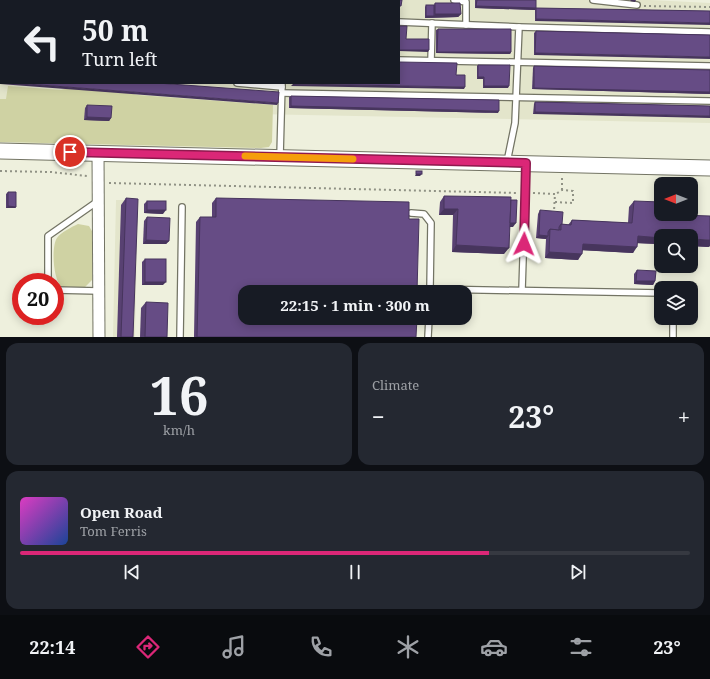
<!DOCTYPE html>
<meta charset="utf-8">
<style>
body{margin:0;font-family:"Noto Serif",serif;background:#242831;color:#f1f3f6;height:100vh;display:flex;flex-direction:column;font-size:15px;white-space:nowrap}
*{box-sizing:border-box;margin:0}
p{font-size:13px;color:#9ea1a6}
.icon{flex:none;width:22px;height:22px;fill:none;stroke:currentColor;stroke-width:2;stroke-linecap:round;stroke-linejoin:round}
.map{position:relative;height:337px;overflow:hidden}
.panel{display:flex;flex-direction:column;gap:6px;padding:6px;background:#0d0f14;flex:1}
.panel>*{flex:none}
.top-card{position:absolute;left:0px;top:0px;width:400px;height:84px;box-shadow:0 2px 10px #0003;background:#171b24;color:#f1f3f6;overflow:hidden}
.needle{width:26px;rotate:270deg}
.tools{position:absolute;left:654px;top:177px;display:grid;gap:8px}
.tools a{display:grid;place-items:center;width:44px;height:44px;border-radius:8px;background:#171b24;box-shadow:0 2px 10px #0003;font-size:20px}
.speed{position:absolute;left:12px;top:273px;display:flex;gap:8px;font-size:20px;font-weight:700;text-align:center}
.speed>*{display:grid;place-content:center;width:52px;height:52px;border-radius:50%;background:#171b24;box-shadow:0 2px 10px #0003;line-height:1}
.speed .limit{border:6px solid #d22;background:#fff;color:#111}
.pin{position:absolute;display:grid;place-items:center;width:34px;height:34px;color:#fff;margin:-17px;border:2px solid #fff;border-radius:50%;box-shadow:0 1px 4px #0007}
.me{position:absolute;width:44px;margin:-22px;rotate:2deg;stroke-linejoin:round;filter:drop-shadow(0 0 3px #0008)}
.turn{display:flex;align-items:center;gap:14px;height:84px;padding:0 16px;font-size:18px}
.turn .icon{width:52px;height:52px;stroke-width:2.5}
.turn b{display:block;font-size:28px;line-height:34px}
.big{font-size:30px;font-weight:700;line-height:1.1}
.panel .tile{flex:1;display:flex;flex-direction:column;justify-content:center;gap:6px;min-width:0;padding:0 14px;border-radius:12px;background:#242831}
.panel .dial{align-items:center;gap:0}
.dial b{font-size:52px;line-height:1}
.song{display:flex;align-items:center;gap:12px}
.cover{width:48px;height:48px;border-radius:6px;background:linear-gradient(135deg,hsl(310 70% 55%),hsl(220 70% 35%))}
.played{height:4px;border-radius:2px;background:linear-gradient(90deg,#db2777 70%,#363941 70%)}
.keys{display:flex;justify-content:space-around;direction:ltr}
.heat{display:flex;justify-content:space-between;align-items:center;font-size:22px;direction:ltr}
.panel .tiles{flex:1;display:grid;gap:6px;grid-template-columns:1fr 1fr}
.tile:last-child{grid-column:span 2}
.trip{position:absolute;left:238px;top:285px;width:234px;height:40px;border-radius:12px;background:#171b24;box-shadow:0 2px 10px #0003;font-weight:700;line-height:40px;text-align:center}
.tab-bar{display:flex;height:64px;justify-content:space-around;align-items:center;background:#090b0e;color:#9ea1a6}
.tab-bar .icon{width:28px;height:28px}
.tab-bar .current{color:#db2777}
.tab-bar b{font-size:18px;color:#f1f3f6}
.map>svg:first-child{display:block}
.built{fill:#e3e5cb;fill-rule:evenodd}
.green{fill:#cfd2a3}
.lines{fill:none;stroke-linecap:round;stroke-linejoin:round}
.lane-casing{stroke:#737464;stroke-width:8}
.street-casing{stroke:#737464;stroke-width:13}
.secondary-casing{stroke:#737464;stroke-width:17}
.path{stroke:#909285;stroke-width:2;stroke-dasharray:2 3;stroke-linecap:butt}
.lane{stroke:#fff;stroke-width:5.5}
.street{stroke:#fff;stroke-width:11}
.secondary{stroke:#fff;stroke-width:15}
.wall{fill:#584172}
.shaded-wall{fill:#47355d}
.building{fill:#664c85;stroke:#47355d}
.route-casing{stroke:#8e194d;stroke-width:10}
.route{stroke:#db2777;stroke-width:7}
.slow{stroke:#f59e0b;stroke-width:7}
</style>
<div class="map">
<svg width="710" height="337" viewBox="0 0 710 337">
<rect width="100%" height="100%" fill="#eef0dd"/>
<!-- built -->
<g class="built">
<path d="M0,0H650L710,3V123L0,109ZM1,1H399V83H1Z"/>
<path d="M116,200H138L135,337H113Z"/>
</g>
<!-- green -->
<g class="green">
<path d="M8,86L61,90L73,87L120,90L137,95L273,105L272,142L269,147L261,148L0,142V99H6Z"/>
<path d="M78,224L89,226L93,233L92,280L85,287H62C53,281 51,246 57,238C61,232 72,227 78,224Z"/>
</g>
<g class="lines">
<!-- lane casing -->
<g class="lane-casing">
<g id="lane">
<path d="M85,0L97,1"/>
<path d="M377,0V1"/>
<path d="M454,0L466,2V25"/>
<path d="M593,0L637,5"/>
<path d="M286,1V0"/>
<path d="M399,22L519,27L515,123L507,162"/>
<path d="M0,27H1"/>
<path d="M519,27L710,32"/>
<path d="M399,60L710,66"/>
<path d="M431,61L432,23"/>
<path d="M0,64H1"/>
<path d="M237,83L282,87"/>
<path d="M282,93L710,101"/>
<path d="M280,156L282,83"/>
<path d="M411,213L424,214L431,223L430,289"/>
<path d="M48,282V236L98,201"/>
<path d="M55,290L99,291"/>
<path d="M522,290L526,165"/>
<path d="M430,292V289L661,293"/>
<path d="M180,337L182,207"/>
<path d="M428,337L429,318"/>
<path d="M673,337V318"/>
</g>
</g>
<!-- street casing -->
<g class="street-casing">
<path id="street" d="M98,152L99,337"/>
</g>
<!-- secondary casing -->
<g class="secondary-casing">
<path id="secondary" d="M0,151L710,168"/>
</g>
<!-- path -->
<g class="path">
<path d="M644,6L710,7"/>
<path d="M0,171L51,172L87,176"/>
<path d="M109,183L517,193"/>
<path d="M562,190V178"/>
<path d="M533,193L555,194L554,211"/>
<path d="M555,202L573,203V191L562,190L556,194"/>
</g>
<!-- lane -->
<use href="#lane" class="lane"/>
<!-- street -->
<use href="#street" class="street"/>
<!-- secondary -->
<use href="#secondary" class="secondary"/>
</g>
<!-- wall -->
<g class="wall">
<path d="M475,0H536V8L710,11L535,21V10L475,8Z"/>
<path d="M435,3L461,14L458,17L425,18V7L426,5H434Z"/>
<path d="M438,29L511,52L510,54L436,53V30Z"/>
<path d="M536,31L710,35L534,55V33Z"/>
<path d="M478,65L508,88H483V79H477V66Z"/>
<path d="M534,66L710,70V94L532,89L533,68Z"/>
<path d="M291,96L498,113L289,108V97Z"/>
<path d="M535,102L710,106L533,114L534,104Z"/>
<path d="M87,105L111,118L109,121L84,120L85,108Z"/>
<path d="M8,192L16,207L15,208H6V194Z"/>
<path d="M444,196L511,200L513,227H510L504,254L452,252L453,215H439L440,202Z"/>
<path d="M126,198L133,337H117L121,205Z"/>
<path d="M216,198L409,219L416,337H194L196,222L200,217H212V203Z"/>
<path d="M147,201L163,214L144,213V204Z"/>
<path d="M634,201L709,247L637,243L633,253L582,250L578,260L545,258L546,239L536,238L538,214L540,210L562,224L568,225L572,220L628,223L629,207Z"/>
<path d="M147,217L169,241L166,244H143L144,221Z"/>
<path d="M145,259L163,285H142V262Z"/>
<path d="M637,270L655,281L653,285L634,284V274Z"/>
<path d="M146,302L167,337H140L141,308Z"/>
</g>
<!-- shaded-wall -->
<g class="shaded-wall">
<path d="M192,0H217L230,1H206Z"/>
<path d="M631,0H636L635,2L630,1Z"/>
<path d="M476,6L536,8L535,10L475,8Z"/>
<path d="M435,14H461L458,17L425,18L426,16H434Z"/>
<path d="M536,19L710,23V25L535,21Z"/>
<path d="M399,50H429L428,52L399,51Z"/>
<path d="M437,52H511L510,54L436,53Z"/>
<path d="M535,53L710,57V59L534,55Z"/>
<path d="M478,77H484L483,79H477Z"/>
<path d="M0,82H1V83H14L278,103L277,105L0,84Z"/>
<path d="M293,84L465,87L464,89L291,86Z"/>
<path d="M484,86H509L508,88H483Z"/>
<path d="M534,88L710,92V94L532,89Z"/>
<path d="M291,106L499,111L498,113L289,108Z"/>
<path d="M535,112L710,116V118L533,114Z"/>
<path d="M87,117L111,118L109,121L84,120Z"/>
<path d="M416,174H422L420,176H415Z"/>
<path d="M8,206L16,207L15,208H6Z"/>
<path d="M444,209H458L453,215H439Z"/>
<path d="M147,210H166L163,214L144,213Z"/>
<path d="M508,223H516L513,227H506Z"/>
<path d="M539,235L548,236L546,239L536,238Z"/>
<path d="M638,236L661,238V244L633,243Z"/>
<path d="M691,239L710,240V246L709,247L691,246Z"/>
<path d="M146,240L169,241L166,244H143Z"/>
<path d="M583,244L637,247L633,253L578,250Z"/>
<path d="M456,245L509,248L504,254L452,252Z"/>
<path d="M549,252L582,254L578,260L545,258Z"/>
<path d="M636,281H655L653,285L634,284Z"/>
<path d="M145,282H166L163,285H142Z"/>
</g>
<!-- building -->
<g class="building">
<path d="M3,0H43L54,1H3Z"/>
<path d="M217,0H280V1H230Z"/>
<rect x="293" y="0" width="80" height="1"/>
<path d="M394,0H402L401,6H399V1H394Z"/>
<path d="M477,0H536V8L476,6Z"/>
<path d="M435,3H460L461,14H435Z"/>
<rect x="426" y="5" width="8" height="11"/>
<path d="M536,8L710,11V23L536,19Z"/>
<path d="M399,26H407L406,39H429V50H399Z"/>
<path d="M438,29H511V52H437Z"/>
<path d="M536,31L710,35V57L535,53Z"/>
<path d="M399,62L457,63L456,75H465V87L293,84V83H399Z"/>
<path d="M478,65H510L509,86H484V77H478Z"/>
<path d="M534,66L710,70V92L534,88Z"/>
<path d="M1,71V82H0Z"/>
<path d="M14,83H157L279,92L278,103Z"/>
<path d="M291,96L499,100V111L291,106Z"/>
<path d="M535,102L710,106V116L535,112Z"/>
<path d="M87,105L112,106L111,118L87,117Z"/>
<rect x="416" y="171" width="6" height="3"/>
<path d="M8,192H16V207L8,206Z"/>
<path d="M444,196L511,197L509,248L456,245L458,209H444Z"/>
<path d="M126,198L138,199L133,337H121Z"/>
<path d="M216,198L409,202V219H419L417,292H245V318H417L416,337H197L200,217H216Z"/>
<path d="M511,200H517L516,223H510Z"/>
<rect x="147" y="201" width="19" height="9"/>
<path d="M634,201L661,202V214H681V215L710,216V240L691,239V236H661V238L638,236L637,247L583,244L582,254L549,252L550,229L561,230V224L571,225L572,220L632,223Z"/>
<path d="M540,210L563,212L562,224H561L559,227V230L550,229L548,232V236L539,235Z"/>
<path d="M147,217L170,218L169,241L146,240Z"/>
<rect x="145" y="259" width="21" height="23"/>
<path d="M637,270L656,271L655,281H636Z"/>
<path d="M146,302L168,303L167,337H145Z"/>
</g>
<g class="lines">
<!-- route casing -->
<g class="route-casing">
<path id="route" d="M70,152L526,163L524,244"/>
</g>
<!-- route -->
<use href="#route" class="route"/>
<!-- slow -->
<path class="slow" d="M245,156L353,159"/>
</g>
</svg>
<div class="tools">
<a><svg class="needle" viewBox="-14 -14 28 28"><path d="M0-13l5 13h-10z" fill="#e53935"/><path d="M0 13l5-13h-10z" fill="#9ea1a6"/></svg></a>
<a><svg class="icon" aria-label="search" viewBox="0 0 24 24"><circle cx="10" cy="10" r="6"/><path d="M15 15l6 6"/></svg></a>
<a><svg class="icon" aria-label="layers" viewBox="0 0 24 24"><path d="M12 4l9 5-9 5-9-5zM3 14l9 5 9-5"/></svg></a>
</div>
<div class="speed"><div class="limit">20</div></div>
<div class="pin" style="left:70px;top:152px;background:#d93025"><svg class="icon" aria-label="arrive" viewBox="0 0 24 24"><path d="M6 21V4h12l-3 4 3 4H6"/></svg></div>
<svg class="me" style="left:524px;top:244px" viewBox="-20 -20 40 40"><path d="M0-17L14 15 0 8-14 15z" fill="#db2777" stroke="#fff" stroke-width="4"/></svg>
<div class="trip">22:15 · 1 min · 300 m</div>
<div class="top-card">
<div class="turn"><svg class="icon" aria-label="left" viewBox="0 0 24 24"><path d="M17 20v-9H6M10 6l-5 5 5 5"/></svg><div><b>50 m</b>Turn left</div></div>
</div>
</div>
<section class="panel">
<div class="tiles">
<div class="tile dial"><b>16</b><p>km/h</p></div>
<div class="tile"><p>Climate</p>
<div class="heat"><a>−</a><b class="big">23°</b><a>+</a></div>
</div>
<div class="tile">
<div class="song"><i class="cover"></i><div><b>Open Road</b><p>Tom Ferris</p></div></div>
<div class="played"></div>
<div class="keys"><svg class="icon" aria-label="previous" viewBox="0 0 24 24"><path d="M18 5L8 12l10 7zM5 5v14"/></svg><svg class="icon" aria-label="pause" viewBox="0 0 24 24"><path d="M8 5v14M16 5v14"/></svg><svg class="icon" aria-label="next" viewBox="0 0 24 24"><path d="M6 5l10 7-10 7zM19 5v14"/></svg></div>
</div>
</div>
</section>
<nav class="tab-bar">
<b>22:14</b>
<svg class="icon current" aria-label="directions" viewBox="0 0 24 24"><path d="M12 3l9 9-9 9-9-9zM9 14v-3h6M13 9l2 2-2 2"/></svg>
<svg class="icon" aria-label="music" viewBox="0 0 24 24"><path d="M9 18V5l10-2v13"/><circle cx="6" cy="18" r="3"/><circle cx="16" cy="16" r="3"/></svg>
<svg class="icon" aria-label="phone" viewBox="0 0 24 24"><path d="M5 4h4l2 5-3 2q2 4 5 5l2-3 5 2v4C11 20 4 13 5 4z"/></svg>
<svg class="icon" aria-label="climate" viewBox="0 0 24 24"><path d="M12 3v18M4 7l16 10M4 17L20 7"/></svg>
<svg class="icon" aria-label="car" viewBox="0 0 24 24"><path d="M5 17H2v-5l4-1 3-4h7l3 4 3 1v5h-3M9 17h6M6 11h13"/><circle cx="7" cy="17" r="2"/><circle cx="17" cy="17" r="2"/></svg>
<svg class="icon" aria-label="filters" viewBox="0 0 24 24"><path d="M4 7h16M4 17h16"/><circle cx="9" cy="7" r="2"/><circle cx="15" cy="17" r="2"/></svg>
<b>23°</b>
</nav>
